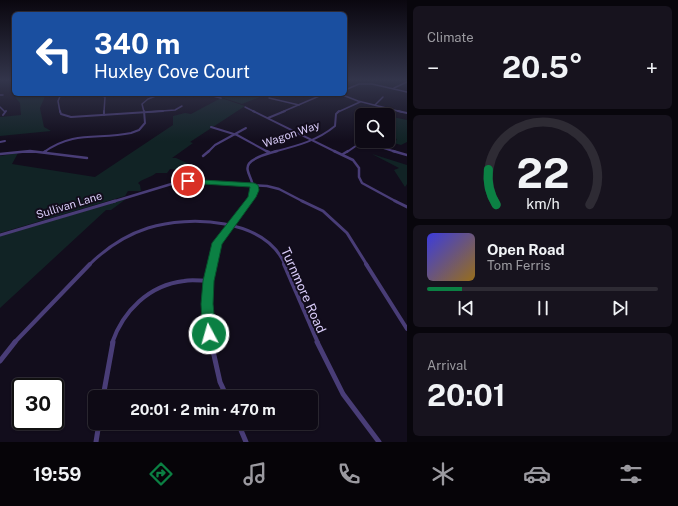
<!DOCTYPE html>
<meta charset="utf-8">
<style>
body{margin:0;font-family:"Public Sans",sans-serif;background:#17131e;color:#f1f3f6;height:100vh;display:flex;flex-direction:column;font-size:15px;white-space:nowrap}
*{box-sizing:border-box;margin:0}
p{font-size:13px;color:#9b9aa0}
.icon{flex:none;width:22px;height:22px;fill:none;stroke:currentColor;stroke-width:2;stroke-linecap:round;stroke-linejoin:round}
.map{position:relative;flex:1;overflow:hidden}
.sheet{display:flex;flex-direction:column;gap:6px;padding:6px;background:#08060c;width:271px}
.sheet>*{flex:none}
.banner{position:absolute;left:12px;top:12px;width:335px;height:84px;border-radius:6px;box-shadow:0 1px 3px #0004,0 0 0 1px #2e2b34;background:#1a4fa0;color:#fff;overflow:hidden}
.controls{position:absolute;left:355px;top:108px;display:grid;gap:8px}
.controls a{display:grid;place-items:center;width:40px;height:40px;border-radius:6px;background:#0e0a15;box-shadow:0 1px 3px #0004,0 0 0 1px #2e2b34;font-size:20px}
.speed{position:absolute;left:12px;top:378px;display:flex;gap:8px;font-size:20px;font-weight:700;text-align:center}
.speed>*{display:grid;place-content:center;width:52px;height:52px;border-radius:50%;background:#0e0a15;box-shadow:0 1px 3px #0004,0 0 0 1px #2e2b34;line-height:1}
.speed .limit{border:2px solid #111;border-radius:6px;background:#fff;color:#111}
.pin{position:absolute;display:grid;place-items:center;width:34px;height:34px;color:#fff;margin:-17px;border:2px solid #fff;border-radius:50%;box-shadow:0 1px 4px #0007}
.me{position:absolute;width:44px;margin:-22px;rotate:354deg;stroke-linejoin:round;filter:drop-shadow(0 0 3px #0008)}
.turn{display:flex;align-items:center;gap:14px;height:84px;padding:0 16px;font-size:18px}
.turn .icon{width:52px;height:52px;stroke-width:2.5}
.turn b{display:block;font-size:28px;line-height:34px}
.big{font-size:30px;font-weight:700;line-height:1.1}
.sheet .widget{flex:1;display:flex;flex-direction:column;justify-content:center;gap:6px;min-width:0;padding:0 14px;border-radius:6px;background:#17131e}
.sheet .dial{align-items:center;gap:0}
.dial svg{height:104px;overflow:visible;fill:none;stroke:#2e2b34;stroke-width:7;stroke-linecap:round;text-anchor:middle}
.dial text{fill:#f1f3f6;stroke:none}
.song{display:flex;align-items:center;gap:12px}
.cover{width:48px;height:48px;border-radius:6px;background:linear-gradient(135deg,hsl(240 70% 55%),hsl(40 70% 35%))}
.played{height:4px;border-radius:2px;background:linear-gradient(90deg,#0b8043 15%,#2e2b34 15%)}
.keys{display:flex;justify-content:space-around;direction:ltr}
.heat{display:flex;justify-content:space-between;align-items:center;font-size:22px;direction:ltr}
.trip{position:absolute;left:88px;top:390px;width:230px;height:40px;border-radius:6px;background:#0e0a15;box-shadow:0 1px 3px #0004,0 0 0 1px #2e2b34;font-weight:700;line-height:40px;text-align:center}
.tabs{display:flex;height:64px;justify-content:space-around;align-items:center;background:#060408;color:#9b9aa0}
.tabs .icon{width:28px;height:28px}
.tabs .selected{color:#0b8043}
.tabs b{font-size:18px;color:#f1f3f6}
main{display:flex;flex:1;min-height:0}
.map>svg:first-child{display:block}
.green{fill:#112325}
.lines{fill:none;stroke-linecap:round;stroke-linejoin:round}
.stream{stroke:#0d1535;stroke-width:1}
.minor-far5{stroke:#493d77;stroke-width:1.5}
.minor-far4{stroke:#493d77;stroke-width:2}
.minor-far3{stroke:#493d77;stroke-width:2.5}
.minor-far2{stroke:#493d77;stroke-width:3}
.minor-far1{stroke:#493d77;stroke-width:4}
.minor{stroke:#493d77;stroke-width:5}
.route{fill:#0b8043;stroke:#07532c}
.labels{text-anchor:middle;stroke-width:4;stroke-linejoin:round;paint-order:stroke}
.street-label{font-size:11px;fill:#dacdfa;stroke:#120d1c}
.near-street-label{font-size:13px;fill:#dacdfa;stroke:#120d1c}
</style>
<main>
<div class="map">
<svg width="407" height="442" viewBox="0 0 407 442">
<rect width="100%" height="100%" fill="#120d1c"/>
<!-- green -->
<g class="green">
<path d="M26,94H46L40,108L44,127L51,131L0,136V117L21,115L20,103L15,97Z"/>
<path d="M211,94H268L242,104Z"/>
<path d="M221,98L245,106L190,142L193,143L172,158H176L189,164L180,170L170,169L167,173H156C150,178 144,178 138,183L140,185L141,191H128L125,196L0,233V156L18,153L12,164L95,177L173,125V116L185,113L191,114Z"/>
<path d="M388,116L407,120V142L401,145L390,142L397,140L394,136L393,132L388,130Z"/>
<path d="M372,154L407,165V184L405,187L394,170L399,168Z"/>
<path d="M126,199L111,210H106L0,308V236Z"/>
</g>
<g class="lines">
<!-- stream -->
<path class="stream" d="M306,94L310,98"/>
<!-- minor-far5 -->
<g class="minor-far5">
<path d="M394,88L407,82"/>
<path d="M345,90L359,84H372L407,92"/>
<path d="M204,94L221,98"/>
<path d="M340,94L358,101L402,112"/>
<path d="M0,95H3"/>
<path d="M99,95L105,97L104,112"/>
<path d="M269,98L299,105"/>
<path d="M375,105L383,97"/>
<path d="M0,107L5,112"/>
<path d="M245,107L255,112"/>
<path d="M60,112L58,101L61,94"/>
<path d="M144,112L142,104L148,99L161,94"/>
<path d="M148,112L175,110L182,106"/>
<path d="M282,112L324,94"/>
<path d="M338,112L360,102"/>
</g>
<!-- minor-far4 -->
<g class="minor-far4">
<path d="M60,111L61,114L71,117L163,111"/>
<path d="M253,111L336,152"/>
<path d="M398,111L407,113"/>
<path d="M3,115L6,111"/>
<path d="M104,115V111"/>
<path d="M268,118L285,111"/>
<path d="M211,127L237,135L268,152"/>
<path d="M362,141L396,152"/>
<path d="M0,142L5,141"/>
<path d="M23,152H35"/>
<path d="M44,152C75,130 98,140 131,133L139,130L145,123L144,111"/>
<path d="M208,152L215,145L246,128"/>
<path d="M273,152C296,146 317,141 335,126L336,114L339,111"/>
<path d="M347,152L363,141"/>
</g>
<!-- minor-far3 -->
<g class="minor-far3">
<path d="M266,151L269,152"/>
<path d="M334,151L353,160L359,168V177L362,183L397,202"/>
<path d="M393,151L407,155"/>
<path d="M44,152L46,151"/>
<path d="M0,154L30,151L87,158"/>
<path d="M343,154L348,151"/>
<path d="M203,156L209,151"/>
<path d="M112,202L178,182L188,181L267,186L279,189L304,202"/>
<path d="M248,202C268,176 219,166 277,151"/>
</g>
<!-- minor-far2 -->
<g class="minor-far2">
<path d="M302,201L323,211L347,233L367,265"/>
<path d="M395,201L407,207"/>
<path d="M0,235L115,201"/>
<path d="M89,265C106,248 126,235 148,228C189,215 266,218 285,265"/>
<path d="M212,265L217,243L249,201"/>
</g>
<!-- minor-far1 -->
<g class="minor-far1">
<path d="M284,264L318,343"/>
<path d="M366,264L407,329"/>
<path d="M14,343L90,264"/>
<path d="M112,343C123,311 149,285 184,281C192,279 201,281 209,281"/>
<path d="M211,343C208,313 206,294 213,264"/>
</g>
<!-- minor -->
<g class="minor">
<path d="M211,342L220,382L227,397"/>
<path d="M317,342L343,394L379,442"/>
<path d="M0,361L15,342"/>
<path d="M103,397L113,342"/>
<path d="M238,423L246,442"/>
<path d="M96,442L99,423"/>
</g>
</g>
<!-- sky -->
<linearGradient id="sky" x2="0" y2="1"><stop stop-color="#0a070f"/><stop offset="0.57" stop-color="#33354b"/><stop offset="1" stop-color="#33354b" stop-opacity="0"/></linearGradient>
<rect width="407" height="141" fill="url(#sky)"/>
<!-- route -->
<path class="route" d="M185,179L254,183L258,185L259,190L256,197L222,244L214,281L213,304L216,334L214,338L209,339L205,338L203,334L201,304L203,281L212,243L248,197L250,187L188,183L184,181Z"/>
<g class="labels">
<!-- street labels -->
<g class="street-label">
<text transform="translate(291 134) rotate(-19)" y="4">Wagon Way</text>
<text transform="translate(69 205) rotate(-17)" y="4">Sullivan Lane</text>
</g>
<!-- near-street labels -->
<g class="near-street-label">
<text transform="translate(304 290) rotate(66)" y="5">Turnmore Road</text>
</g>
</g>
</svg>
<div class="controls">
<a><svg class="icon" aria-label="search" viewBox="0 0 24 24"><circle cx="10" cy="10" r="6"/><path d="M15 15l6 6"/></svg></a>
</div>
<div class="speed"><div class="limit">30</div></div>
<div class="pin" style="left:188px;top:181px;background:#d93025"><svg class="icon" aria-label="arrive" viewBox="0 0 24 24"><path d="M6 21V4h12l-3 4 3 4H6"/></svg></div>
<svg class="me" style="left:209px;top:334px" viewBox="-20 -20 40 40"><circle r="17" fill="#0b8043" stroke="#fff" stroke-width="3"/><path d="M0-11L8 9 0 5-8 9z" fill="#fff"/></svg>
<div class="trip">20:01 · 2 min · 470 m</div>
<div class="banner">
<div class="turn"><svg class="icon" aria-label="left" viewBox="0 0 24 24"><path d="M17 20v-9H6M10 6l-5 5 5 5"/></svg><div><b>340 m</b>Huxley Cove Court</div></div>
</div>
</div>
<section class="sheet">
<div class="widget"><p>Climate</p>
<div class="heat"><a>−</a><b class="big">20.5°</b><a>+</a></div>
</div>
<div class="widget dial"><svg viewBox="0 0 100 80">
<path d="M14 69A42 42 0 1 1 86 69"/>
<path d="M14 69A42 42 0 0 1 8 42" stroke="#0b8043"/>
<text x="50" y="56" font-size="32" font-weight="700">22</text>
<text x="50" y="72" font-size="11">km/h</text>
</svg></div>
<div class="widget">
<div class="song"><i class="cover"></i><div><b>Open Road</b><p>Tom Ferris</p></div></div>
<div class="played"></div>
<div class="keys"><svg class="icon" aria-label="previous" viewBox="0 0 24 24"><path d="M18 5L8 12l10 7zM5 5v14"/></svg><svg class="icon" aria-label="pause" viewBox="0 0 24 24"><path d="M8 5v14M16 5v14"/></svg><svg class="icon" aria-label="next" viewBox="0 0 24 24"><path d="M6 5l10 7-10 7zM19 5v14"/></svg></div>
</div>
<div class="widget"><p>Arrival</p><b class="big">20:01</b></div>
</section>
</main>
<nav class="tabs">
<b>19:59</b>
<svg class="icon selected" aria-label="directions" viewBox="0 0 24 24"><path d="M12 3l9 9-9 9-9-9zM9 14v-3h6M13 9l2 2-2 2"/></svg>
<svg class="icon" aria-label="music" viewBox="0 0 24 24"><path d="M9 18V5l10-2v13"/><circle cx="6" cy="18" r="3"/><circle cx="16" cy="16" r="3"/></svg>
<svg class="icon" aria-label="phone" viewBox="0 0 24 24"><path d="M5 4h4l2 5-3 2q2 4 5 5l2-3 5 2v4C11 20 4 13 5 4z"/></svg>
<svg class="icon" aria-label="climate" viewBox="0 0 24 24"><path d="M12 3v18M4 7l16 10M4 17L20 7"/></svg>
<svg class="icon" aria-label="car" viewBox="0 0 24 24"><path d="M5 17H2v-5l4-1 3-4h7l3 4 3 1v5h-3M9 17h6M6 11h13"/><circle cx="7" cy="17" r="2"/><circle cx="17" cy="17" r="2"/></svg>
<svg class="icon" aria-label="filters" viewBox="0 0 24 24"><path d="M4 7h16M4 17h16"/><circle cx="9" cy="7" r="2"/><circle cx="15" cy="17" r="2"/></svg>
</nav>
